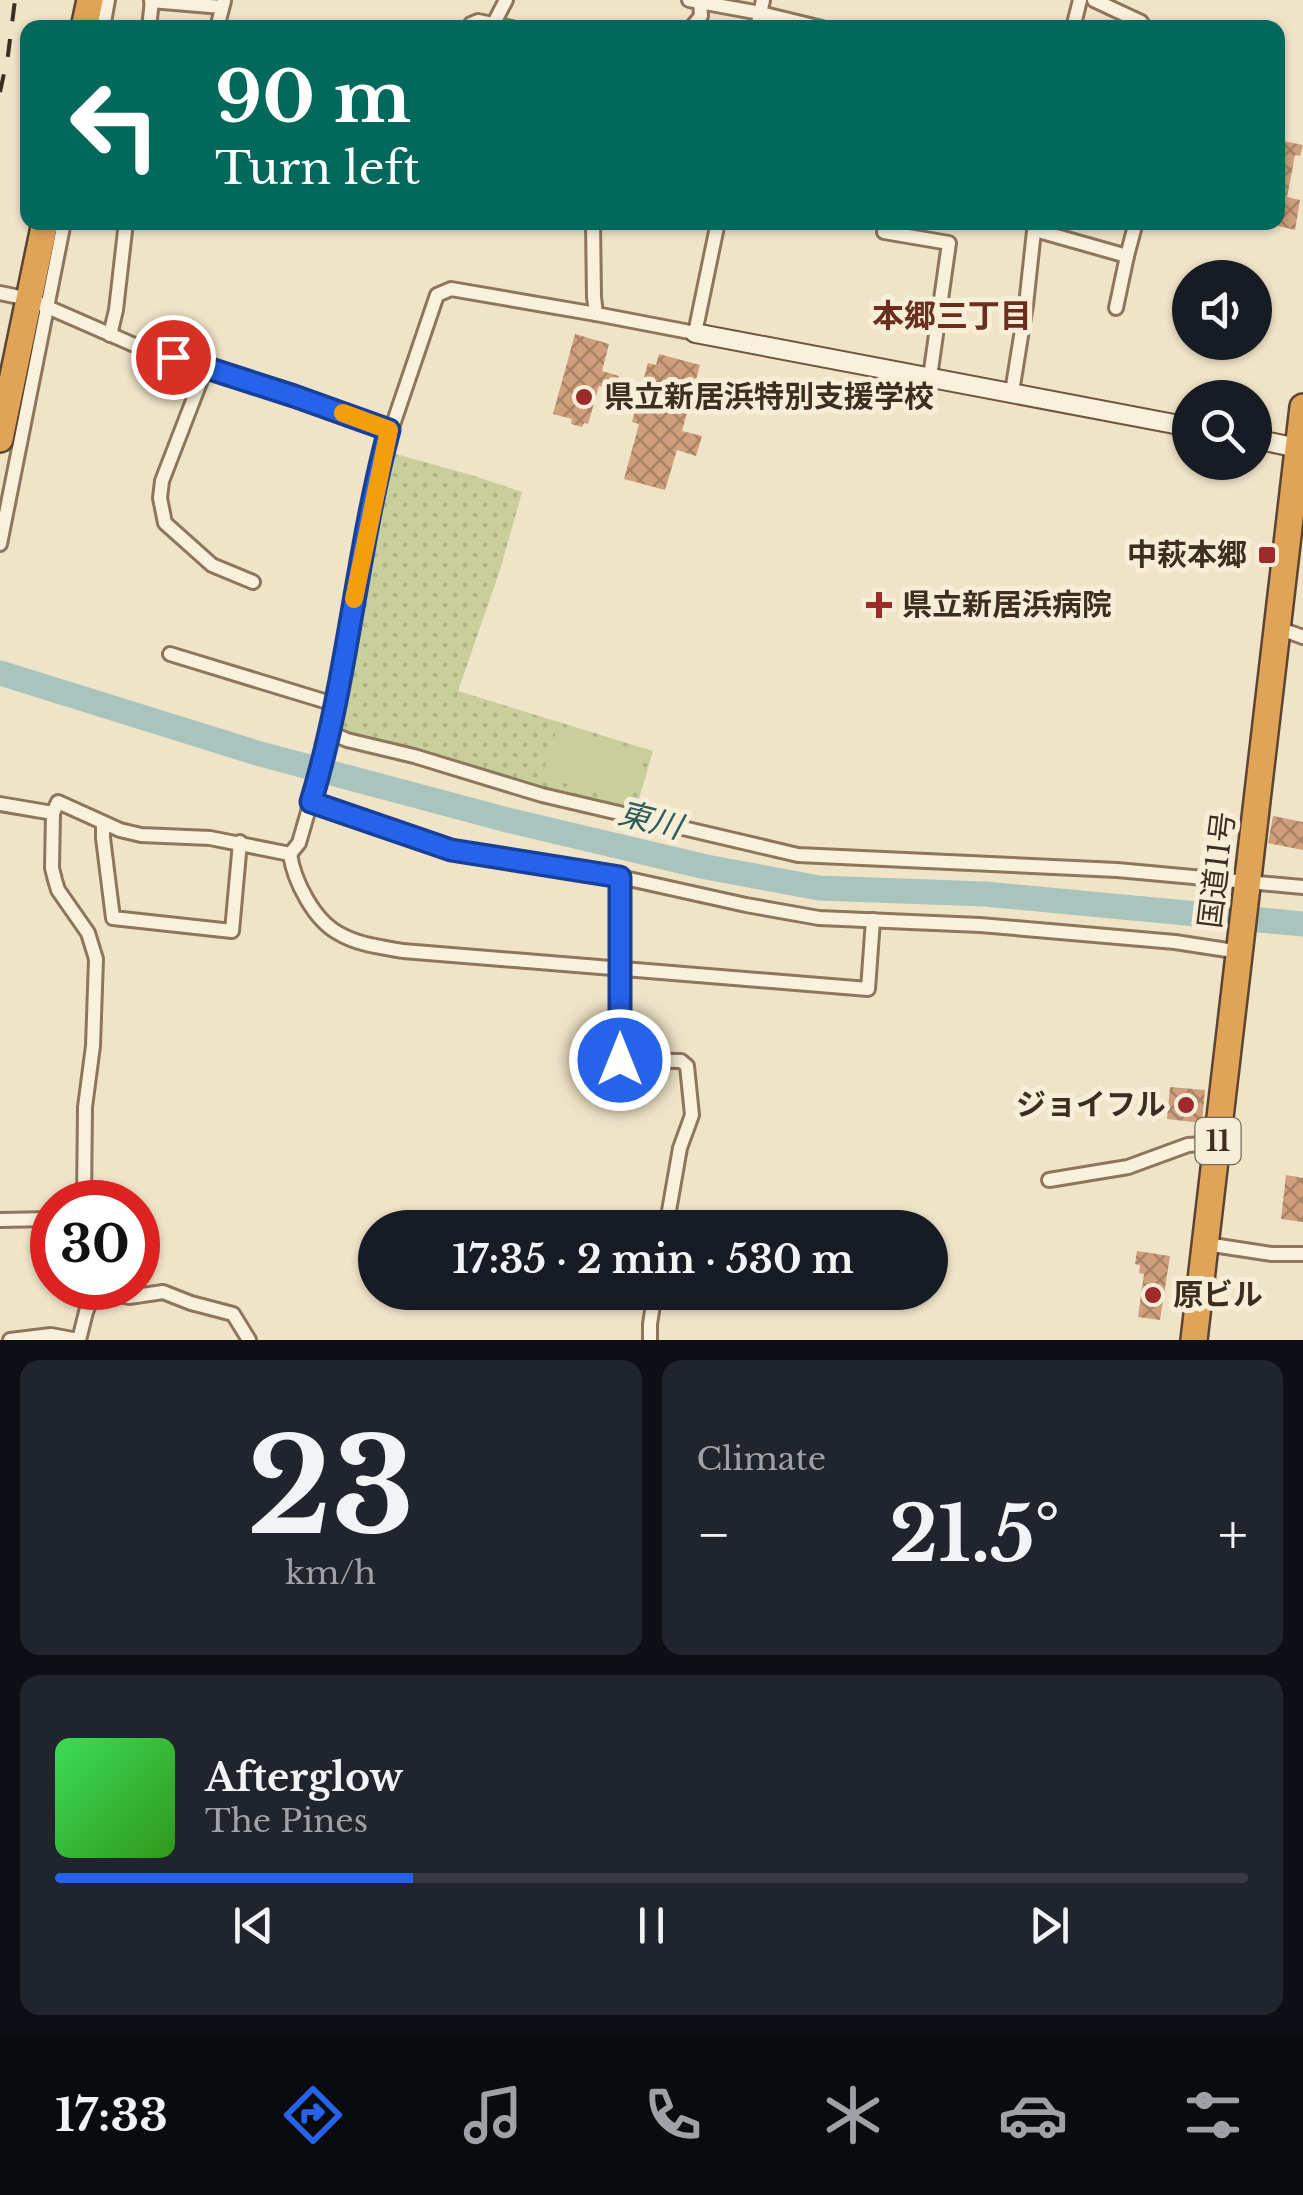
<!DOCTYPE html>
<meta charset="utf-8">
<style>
body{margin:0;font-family:"Libre Baskerville","Noto Sans JP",serif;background:#20242c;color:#f1f3f6;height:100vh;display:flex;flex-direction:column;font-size:38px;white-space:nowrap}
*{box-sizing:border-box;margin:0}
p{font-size:32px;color:#9ea1a6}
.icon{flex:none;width:55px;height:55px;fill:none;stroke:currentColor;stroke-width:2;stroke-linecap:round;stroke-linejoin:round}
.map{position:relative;height:1340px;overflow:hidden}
.drawer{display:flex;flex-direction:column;gap:20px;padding:20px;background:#0d0f14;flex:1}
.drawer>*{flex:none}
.top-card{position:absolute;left:20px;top:20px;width:1265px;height:210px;border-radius:20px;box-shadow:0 2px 8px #0004;background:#00695c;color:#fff;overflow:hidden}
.tools{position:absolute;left:1172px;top:260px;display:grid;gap:20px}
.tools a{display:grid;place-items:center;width:100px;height:100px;border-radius:50%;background:#171b24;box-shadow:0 2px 8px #0004;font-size:50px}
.speed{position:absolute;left:30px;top:1180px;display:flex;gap:20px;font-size:50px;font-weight:700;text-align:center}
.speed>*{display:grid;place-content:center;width:130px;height:130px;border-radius:50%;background:#171b24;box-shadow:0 2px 8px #0004;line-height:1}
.speed .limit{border:15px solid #d22;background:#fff;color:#111}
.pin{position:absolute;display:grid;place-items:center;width:85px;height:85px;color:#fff;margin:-42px;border:5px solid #fff;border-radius:50%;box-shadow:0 2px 10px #0007}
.me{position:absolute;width:110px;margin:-55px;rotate:0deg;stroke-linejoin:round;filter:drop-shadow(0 0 8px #0008)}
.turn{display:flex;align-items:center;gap:35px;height:210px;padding:0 30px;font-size:45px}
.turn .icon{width:130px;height:130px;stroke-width:2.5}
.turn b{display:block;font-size:70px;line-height:85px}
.big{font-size:75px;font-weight:800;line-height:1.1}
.drawer .card{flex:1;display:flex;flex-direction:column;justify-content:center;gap:15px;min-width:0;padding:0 35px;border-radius:20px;background:#20242c}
.drawer .dial{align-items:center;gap:0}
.dial b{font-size:130px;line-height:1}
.song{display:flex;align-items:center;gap:30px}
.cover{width:120px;height:120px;border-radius:15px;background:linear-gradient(135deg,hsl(130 70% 55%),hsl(110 70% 35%))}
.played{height:10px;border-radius:5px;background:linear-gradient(90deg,#2563eb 30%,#363941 30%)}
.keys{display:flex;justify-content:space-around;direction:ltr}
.heat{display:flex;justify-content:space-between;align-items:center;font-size:55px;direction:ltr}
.drawer .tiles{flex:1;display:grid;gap:20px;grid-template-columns:1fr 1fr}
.card:last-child{grid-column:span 2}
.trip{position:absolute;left:358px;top:1210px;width:590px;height:100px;border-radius:50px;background:#171b24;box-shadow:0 2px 8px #0004;font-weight:800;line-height:100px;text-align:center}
.menu{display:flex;height:160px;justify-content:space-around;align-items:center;background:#090b0e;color:#9ea1a6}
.menu .icon{width:70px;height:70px}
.menu .on{color:#2563eb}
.menu b{font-size:45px;color:#f1f3f6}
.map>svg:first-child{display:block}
.park{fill:url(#park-dots)}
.pitch{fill:#c9cf9b}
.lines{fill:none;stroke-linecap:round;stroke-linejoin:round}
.river{stroke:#a9c4bc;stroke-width:25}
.building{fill:url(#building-cross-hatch)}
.street-casing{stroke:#8d765c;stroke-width:18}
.secondary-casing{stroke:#6f573f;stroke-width:22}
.highway-casing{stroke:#5b4430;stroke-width:30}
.street{stroke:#faf1dc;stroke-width:12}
.secondary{stroke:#faf1dc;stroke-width:18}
.highway{stroke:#e0a458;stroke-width:25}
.rail{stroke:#3d2e20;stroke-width:4;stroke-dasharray:18 18;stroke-linecap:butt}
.route-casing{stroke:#184099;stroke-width:25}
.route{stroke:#2563eb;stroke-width:18}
.slow{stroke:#f59e0b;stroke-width:18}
.poi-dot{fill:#9e2a2b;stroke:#f7eed8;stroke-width:4}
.labels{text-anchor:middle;stroke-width:10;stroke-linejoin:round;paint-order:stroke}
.shield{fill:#f7eed8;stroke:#756857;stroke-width:2.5}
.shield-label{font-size:28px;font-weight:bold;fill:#3d2e20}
.poi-label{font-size:30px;font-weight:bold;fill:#3d2e20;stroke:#f7eed8;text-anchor:start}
.street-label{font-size:30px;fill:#3d2e20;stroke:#f7eed8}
.neighbourhood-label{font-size:32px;font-weight:bold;fill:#6b2e1e;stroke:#f7eed8}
.water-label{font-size:32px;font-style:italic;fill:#2f5d5a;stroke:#f7eed8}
</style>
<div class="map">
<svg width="1303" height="1340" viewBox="0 0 1303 1340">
<defs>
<pattern id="park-dots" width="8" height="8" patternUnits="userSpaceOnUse" patternTransform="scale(2.5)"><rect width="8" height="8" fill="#c9cf9b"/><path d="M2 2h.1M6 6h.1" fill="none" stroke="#aeb285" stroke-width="1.8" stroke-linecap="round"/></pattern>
<pattern id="building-cross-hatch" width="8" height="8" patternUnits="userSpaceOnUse" patternTransform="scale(2.5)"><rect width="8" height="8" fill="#cf9f7d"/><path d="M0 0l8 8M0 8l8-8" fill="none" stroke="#a98266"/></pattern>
</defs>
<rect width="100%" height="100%" fill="#f0e4c8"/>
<!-- park -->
<path class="park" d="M389,452L478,477L522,492L501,567L458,691L653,751L636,809L542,787L338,730L335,726Z"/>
<!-- pitch -->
<path class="pitch" d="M558,726L645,752L629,803L542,776Z"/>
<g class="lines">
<!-- river -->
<path class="river" d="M0,673L257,753L507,820L706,867L819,888L985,894L1303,924"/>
</g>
<!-- building -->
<g class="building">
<path d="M1278,140L1303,145L1300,156L1295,155L1287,197L1300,200L1295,230L1278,226Z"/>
<path d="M575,334L609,344L602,371L619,376L615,391L599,386L588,424L584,423L582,427L571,424L572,419L553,414Z"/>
<path d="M659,354L700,365L682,431L702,436L696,456L677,450L665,490L624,479L639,424L632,422L648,363L656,365Z"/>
<path d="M1273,816L1303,822V850L1268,843Z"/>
<path d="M1170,1087L1205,1090L1202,1123L1167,1119Z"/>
<path d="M1286,1175L1303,1178V1222L1281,1219Z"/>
<path d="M1137,1251L1170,1256L1160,1320L1138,1317L1144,1274L1139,1273L1140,1265L1135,1264Z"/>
</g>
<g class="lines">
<!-- street casing -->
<g class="street-casing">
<g id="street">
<path d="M689,0L760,13L822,28"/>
<path d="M1094,0L1141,22L1145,28"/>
<path d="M151,1L222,7"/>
<path d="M494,23L506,0"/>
<path d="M103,28L108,0"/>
<path d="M149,28L152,0"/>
<path d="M217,28L224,1"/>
<path d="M470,28L471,24L478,21L512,28"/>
<path d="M691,28L701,16L700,0"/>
<path d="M757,28L763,0"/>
<path d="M1073,28L1080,0"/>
<path d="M593,222L594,297L596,314"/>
<path d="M1035,230L1127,256L1136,222"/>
<path d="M884,232L949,243L930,377"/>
<path d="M0,293L29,299L139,347L295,396L389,429"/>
<path d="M1116,308L1127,256"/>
<path d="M110,335L116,310L126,222"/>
<path d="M206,367L162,481L160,498L165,523L212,565L253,582"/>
<path d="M1012,392L1026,305L1035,222"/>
<path d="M0,544L64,222"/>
<path d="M1278,628L1303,637"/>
<path d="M170,654L334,704"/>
<path d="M329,732L347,740L414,756L542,795L798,855L1117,870L1303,887"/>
<path d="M311,802L451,850L620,877L746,905L819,918L980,925L1175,942L1240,952"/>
<path d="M0,804L53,813"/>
<path d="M103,823V838L113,918L232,931L240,842"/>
<path d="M290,854C294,881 314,921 340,934C359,945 382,947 403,951L868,989L873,920"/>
<path d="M620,877V1060L681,1061L687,1066L692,1115L680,1148L666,1228"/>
<path d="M1049,1180L1128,1167L1188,1145L1217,1143"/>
<path d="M84,1202L85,1107L93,1046L96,959L88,933L58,890L55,880L52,868L53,813L58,802L120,830L141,835L210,838L290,854L299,843L329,739L383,454L437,295L451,289L596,314L695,333L718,222"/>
<path d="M0,1220L52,1219"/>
<path d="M1206,1244L1272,1254H1303"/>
<path d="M93,1288L94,1291L129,1297L163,1292L191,1303L233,1314L249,1340"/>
<path d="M10,1340L51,1335L78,1340"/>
<path d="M79,1340L86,1312L94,1291"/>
<path d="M650,1340V1324L655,1292"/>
</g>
</g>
<!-- secondary casing -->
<g class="secondary-casing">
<g id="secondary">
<path d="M695,333L1190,427"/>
<path d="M1255,439L1298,448"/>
</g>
</g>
<!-- highway casing -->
<g class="highway-casing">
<g id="highway">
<path d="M84,28L90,0"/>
<path d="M0,439L45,222"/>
<path d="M1194,1340L1303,407"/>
</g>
</g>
<!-- street -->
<use href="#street" class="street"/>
<!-- secondary -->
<use href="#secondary" class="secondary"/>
<!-- highway -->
<use href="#highway" class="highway"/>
<!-- rail -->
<path class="rail" d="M0,92L8,55L15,0"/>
</g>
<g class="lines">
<!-- route casing -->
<g class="route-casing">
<path id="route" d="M173,357L294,396L389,430C356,552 348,680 311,802L451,850L620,877V1060"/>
</g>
<!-- route -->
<use href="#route" class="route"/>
<!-- slow -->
<path class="slow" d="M343,413L389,430L354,599"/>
</g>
<!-- markers -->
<g class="poi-dot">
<circle cx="584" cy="397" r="10"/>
<rect x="1257" y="545" width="20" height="20" rx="5"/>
<path d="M874 590h10v10h10v10h-10v10h-10v-10h-10v-10h10z"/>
<circle cx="1186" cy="1105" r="10"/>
<circle cx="1153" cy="1295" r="10"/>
</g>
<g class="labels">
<!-- shield labels -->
<rect class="shield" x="1195.5" y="1118" width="45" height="46" rx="8"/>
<g class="shield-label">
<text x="1218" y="1151">11</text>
</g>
<!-- poi labels -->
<g class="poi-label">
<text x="604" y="407">県立新居浜特別支援学校</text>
<text x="1247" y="565" text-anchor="end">中萩本郷</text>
<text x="902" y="615">県立新居浜病院</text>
<text x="1166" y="1115" text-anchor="end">ジョイフル</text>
<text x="1173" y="1305">原ビル</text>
</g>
<!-- street labels -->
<g class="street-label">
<text transform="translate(1217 870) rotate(-83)" y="10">国道11号</text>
</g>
<!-- neighbourhood labels -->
<g class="neighbourhood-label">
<text x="952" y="327">本郷三丁目</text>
</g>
<!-- water labels -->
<g class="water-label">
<text transform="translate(650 820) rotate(14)" y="11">東川</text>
</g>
</g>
</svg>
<div class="tools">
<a><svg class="icon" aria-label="sound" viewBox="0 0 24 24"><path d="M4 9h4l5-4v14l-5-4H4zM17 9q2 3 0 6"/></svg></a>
<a><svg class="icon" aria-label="search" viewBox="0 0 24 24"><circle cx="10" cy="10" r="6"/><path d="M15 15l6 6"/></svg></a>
</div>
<div class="speed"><div class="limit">30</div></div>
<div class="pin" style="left:173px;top:357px;background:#d93025"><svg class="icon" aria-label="arrive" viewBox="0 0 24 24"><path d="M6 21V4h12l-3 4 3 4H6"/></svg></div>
<svg class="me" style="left:620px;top:1060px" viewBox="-20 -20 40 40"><circle r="17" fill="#2563eb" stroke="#fff" stroke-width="3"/><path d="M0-11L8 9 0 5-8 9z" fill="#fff"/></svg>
<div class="trip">17:35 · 2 min · 530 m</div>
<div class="top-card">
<div class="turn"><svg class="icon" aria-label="left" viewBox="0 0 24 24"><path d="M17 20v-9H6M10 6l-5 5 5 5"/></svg><div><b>90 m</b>Turn left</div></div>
</div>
</div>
<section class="drawer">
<div class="tiles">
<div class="card dial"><b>23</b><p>km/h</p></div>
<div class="card"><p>Climate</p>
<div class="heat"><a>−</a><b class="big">21.5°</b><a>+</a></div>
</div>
<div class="card">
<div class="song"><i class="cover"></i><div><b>Afterglow</b><p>The Pines</p></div></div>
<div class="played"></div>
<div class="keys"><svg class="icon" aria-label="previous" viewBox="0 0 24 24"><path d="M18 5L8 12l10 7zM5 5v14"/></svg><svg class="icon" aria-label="pause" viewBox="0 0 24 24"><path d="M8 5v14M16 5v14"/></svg><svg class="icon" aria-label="next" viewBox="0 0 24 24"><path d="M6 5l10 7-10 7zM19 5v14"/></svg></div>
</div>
</div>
</section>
<nav class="menu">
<b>17:33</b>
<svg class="icon on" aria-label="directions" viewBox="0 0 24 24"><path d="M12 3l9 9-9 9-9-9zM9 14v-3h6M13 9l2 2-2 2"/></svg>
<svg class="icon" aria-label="music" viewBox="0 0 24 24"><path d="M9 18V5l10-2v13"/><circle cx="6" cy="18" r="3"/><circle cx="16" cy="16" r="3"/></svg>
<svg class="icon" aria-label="phone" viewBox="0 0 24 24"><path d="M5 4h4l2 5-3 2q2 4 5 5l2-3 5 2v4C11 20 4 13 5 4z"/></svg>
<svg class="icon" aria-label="climate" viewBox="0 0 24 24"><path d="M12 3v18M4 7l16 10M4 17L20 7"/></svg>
<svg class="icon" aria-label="car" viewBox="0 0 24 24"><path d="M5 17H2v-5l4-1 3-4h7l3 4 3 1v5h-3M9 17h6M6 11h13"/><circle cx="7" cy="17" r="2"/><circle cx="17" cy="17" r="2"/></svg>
<svg class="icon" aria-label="filters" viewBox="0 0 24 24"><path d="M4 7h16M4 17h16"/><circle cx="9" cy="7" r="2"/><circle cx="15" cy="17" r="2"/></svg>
</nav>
